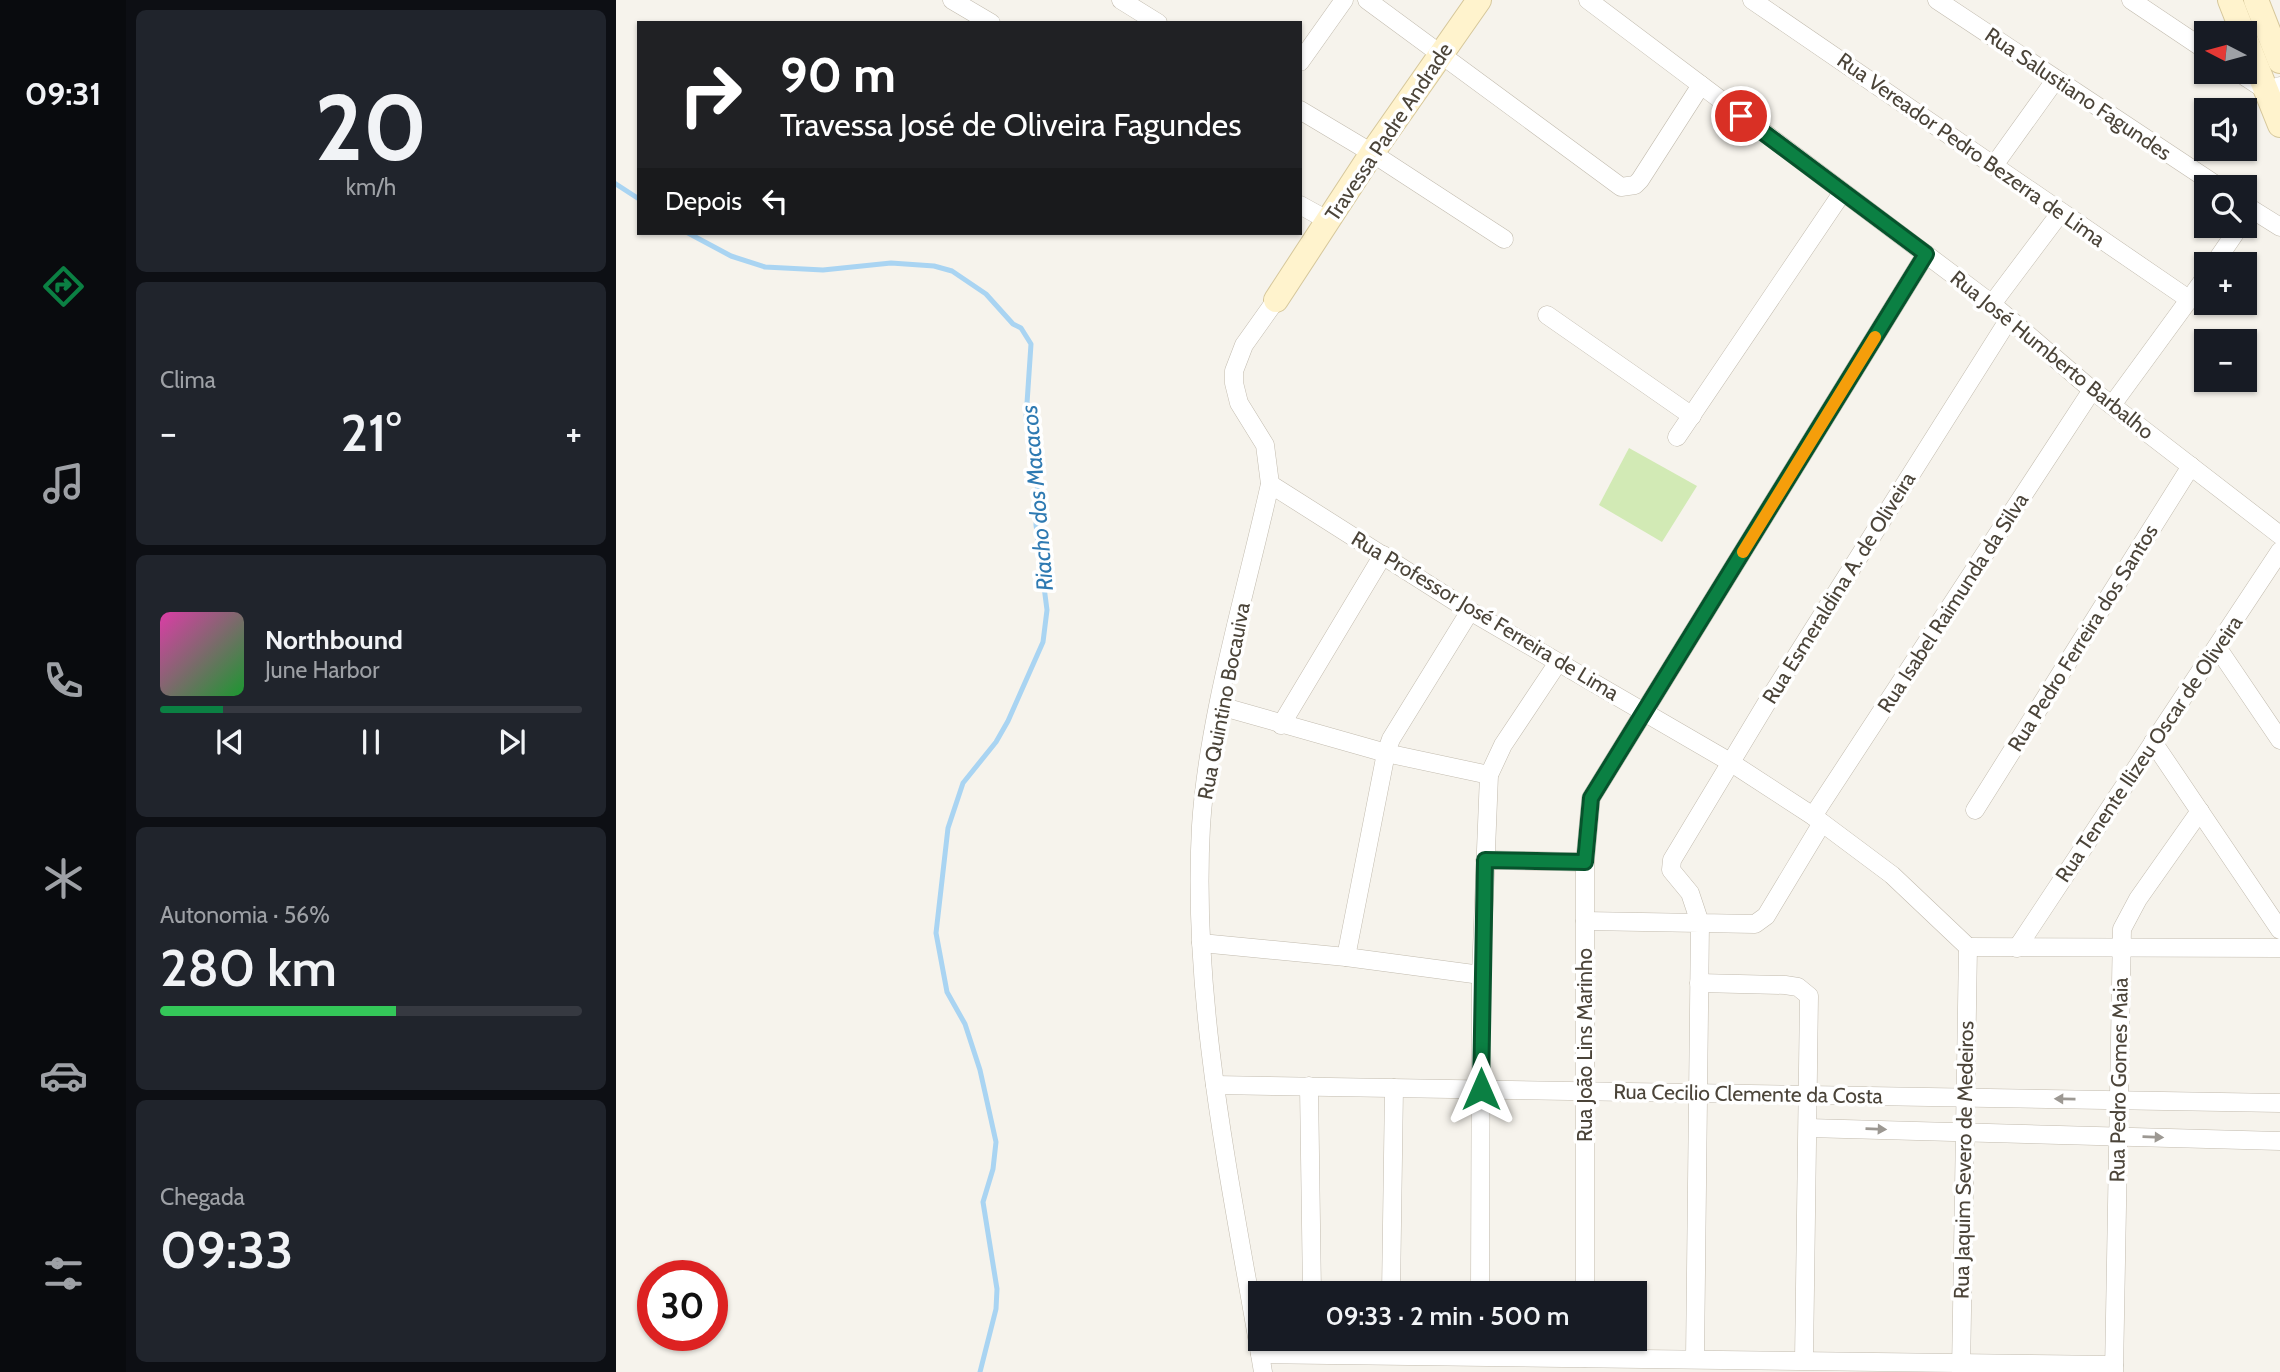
<!DOCTYPE html>
<html lang="pt">
<meta charset="utf-8">
<style>
body{margin:0;font-family:Cabin,sans-serif;background:#20242c;color:#f1f3f6;height:100vh;display:flex;flex-direction:column;font-size:26px;white-space:nowrap}
*{box-sizing:border-box;margin:0}
p{font-size:23px;color:#9ea1a6}
.icon{flex:none;width:38px;height:38px;fill:none;stroke:currentColor;stroke-width:2;stroke-linecap:round;stroke-linejoin:round}
.map{position:relative;flex:1;overflow:hidden}
.details{display:flex;flex-direction:column;gap:10px;padding:10px;background:#0d0f14;width:490px}
.details>*{flex:none}
.hud{position:absolute;left:21px;top:21px;width:665px;height:214px;border-radius:0px;box-shadow:0 2px 5px #0004;background:#202124;color:#fff;overflow:hidden}
.needle{width:46px;rotate:276deg}
.tools{position:absolute;left:1578px;top:21px;display:grid;gap:14px}
.tools a{display:grid;place-items:center;width:63px;height:63px;border-radius:0px;background:#171b24;box-shadow:0 2px 5px #0004;font-size:35px}
.speed{position:absolute;left:21px;top:1260px;display:flex;gap:14px;font-size:35px;font-weight:700;text-align:center}
.speed>*{display:grid;place-content:center;width:91px;height:91px;border-radius:50%;background:#171b24;box-shadow:0 2px 5px #0004;line-height:1}
.speed .limit{border:10px solid #d22;background:#fff;color:#111}
.pin{position:absolute;display:grid;place-items:center;width:60px;height:60px;color:#fff;margin:-30px;border:4px solid #fff;border-radius:50%;box-shadow:0 2px 7px #0007}
.me{position:absolute;width:77px;margin:-38px;rotate:0deg;stroke-linejoin:round;filter:drop-shadow(0 0 5px #0008)}
.turn{display:flex;align-items:center;gap:24px;height:147px;padding:0 28px;font-size:32px}
.turn .icon{width:91px;height:91px;stroke-width:2.5}
.turn b{display:block;font-size:49px;line-height:60px}
.then{display:flex;align-items:center;height:66px;padding:0 28px;background:#0003;gap:14px;font-size:26px}
.big{font-size:52px;font-weight:600;line-height:1.1}
.details .widget{flex:1;display:flex;flex-direction:column;justify-content:center;gap:10px;min-width:0;padding:0 24px;border-radius:10px;background:#20242c}
.details .dial{align-items:center;gap:0}
.dial b{font-size:91px;line-height:1}
.song{display:flex;align-items:center;gap:21px}
.cover{width:84px;height:84px;border-radius:10px;background:linear-gradient(135deg,hsl(320 70% 55%),hsl(130 70% 35%))}
.played{height:7px;border-radius:4px;background:linear-gradient(90deg,#0b8043 15%,#363941 15%)}
.keys{display:flex;justify-content:space-around;direction:ltr}
.heat{display:flex;justify-content:space-between;align-items:center;font-size:38px;direction:ltr}
.charge{height:10px;border-radius:5px;background:linear-gradient(90deg,#34c759 56%,#363941 0)}
.trip{position:absolute;left:632px;top:1281px;width:399px;height:70px;border-radius:0px;background:#171b24;box-shadow:0 2px 5px #0004;font-weight:600;line-height:70px;text-align:center}
main{display:flex;flex:1;min-height:0}
.tab-bar{display:flex;flex-direction:column;width:126px;justify-content:space-around;align-items:center;background:#090b0e;color:#9ea1a6}
.tab-bar .icon{width:49px;height:49px}
.tab-bar .current{color:#0b8043}
.tab-bar b{font-size:32px;color:#f1f3f6}
.map>svg:first-child{display:block}
.green{fill:#d2eab5}
.lines{fill:none;stroke-linecap:round;stroke-linejoin:round}
.stream{stroke:#a9d4f2;stroke-width:5}
.street-casing{stroke:#c2bbae;stroke-width:19}
.secondary-casing{stroke:#d6c79b;stroke-width:26}
.street{stroke:#fff;stroke-width:18}
.secondary{stroke:#fff3cd;stroke-width:24}
.oneway{fill:#9c9892}
.route-casing{stroke:#07532c;stroke-width:18}
.route{stroke:#0b8043;stroke-width:12}
.slow{stroke:#f59e0b;stroke-width:12}
.labels{text-anchor:middle;stroke-width:7;stroke-linejoin:round;paint-order:stroke}
.street-label{font-size:21px;fill:#4b4439;stroke:#fff}
.water-label{font-size:23px;font-style:italic;fill:#2e7ab2;stroke:#fff}
</style>
<main>
<nav class="tab-bar">
<b>09:31</b>
<svg class="icon current" aria-label="directions" viewBox="0 0 24 24"><path d="M12 3l9 9-9 9-9-9zM9 14v-3h6M13 9l2 2-2 2"/></svg>
<svg class="icon" aria-label="music" viewBox="0 0 24 24"><path d="M9 18V5l10-2v13"/><circle cx="6" cy="18" r="3"/><circle cx="16" cy="16" r="3"/></svg>
<svg class="icon" aria-label="phone" viewBox="0 0 24 24"><path d="M5 4h4l2 5-3 2q2 4 5 5l2-3 5 2v4C11 20 4 13 5 4z"/></svg>
<svg class="icon" aria-label="climate" viewBox="0 0 24 24"><path d="M12 3v18M4 7l16 10M4 17L20 7"/></svg>
<svg class="icon" aria-label="car" viewBox="0 0 24 24"><path d="M5 17H2v-5l4-1 3-4h7l3 4 3 1v5h-3M9 17h6M6 11h13"/><circle cx="7" cy="17" r="2"/><circle cx="17" cy="17" r="2"/></svg>
<svg class="icon" aria-label="filters" viewBox="0 0 24 24"><path d="M4 7h16M4 17h16"/><circle cx="9" cy="7" r="2"/><circle cx="15" cy="17" r="2"/></svg>
</nav>
<section class="details">
<div class="widget dial"><b>20</b><p>km/h</p></div>
<div class="widget"><p>Clima</p>
<div class="heat"><a>−</a><b class="big">21°</b><a>+</a></div>
</div>
<div class="widget">
<div class="song"><i class="cover"></i><div><b>Northbound</b><p>June Harbor</p></div></div>
<div class="played"></div>
<div class="keys"><svg class="icon" aria-label="previous" viewBox="0 0 24 24"><path d="M18 5L8 12l10 7zM5 5v14"/></svg><svg class="icon" aria-label="pause" viewBox="0 0 24 24"><path d="M8 5v14M16 5v14"/></svg><svg class="icon" aria-label="next" viewBox="0 0 24 24"><path d="M6 5l10 7-10 7zM19 5v14"/></svg></div>
</div>
<div class="widget"><p>Autonomia · 56%</p><b class="big">280 km</b><div class="charge"></div></div>
<div class="widget"><p>Chegada</p><b class="big">09:33</b></div>
</section>
<div class="map">
<svg width="1664" height="1372" viewBox="0 0 1664 1372">
<rect width="100%" height="100%" fill="#f6f3ec"/>
<!-- green -->
<path class="green" d="M1013,448L1081,486L1046,542L983,505Z"/>
<g class="lines">
<!-- stream -->
<g class="stream">
<path d="M0,184L23,199"/>
<path d="M72,233L115,256L149,267L207,270L275,263L318,266L336,271L370,294L397,324L405,328L415,344L410,418L422,470L420,525L431,610L427,642L392,721L380,742L347,783L332,828L320,933L331,992L349,1024L364,1070L380,1142L377,1169L367,1202L381,1289L380,1309L364,1372"/>
</g>
<!-- street casing -->
<g class="street-casing">
<g id="street">
<path d="M336,0L375,23"/>
<path d="M505,0L542,23"/>
<path d="M751,0L1005,187L1019,185L1024,180L1085,85"/>
<path d="M972,0L1376,304L1476,390L1664,535"/>
<path d="M1136,0L1574,300"/>
<path d="M1321,0L1603,187"/>
<path d="M1515,0L1591,51"/>
<path d="M684,62L728,0"/>
<path d="M1622,72L1651,91L1664,86"/>
<path d="M684,110L756,153L888,239"/>
<path d="M1379,164L1440,79"/>
<path d="M684,205L713,221"/>
<path d="M1629,205L1664,227"/>
<path d="M1598,264L1624,226"/>
<path d="M1376,304L1445,212"/>
<path d="M931,315L1076,416"/>
<path d="M1496,405L1591,275"/>
<path d="M1061,437L1226,193"/>
<path d="M654,484L854,611L1114,762L1197,816L1276,875L1352,947"/>
<path d="M1601,647L1664,740"/>
<path d="M604,706L770,753L873,775"/>
<path d="M665,725L767,555"/>
<path d="M1537,742L1664,930"/>
<path d="M1359,810L1575,466"/>
<path d="M1197,816L1476,390"/>
<path d="M1206,823L1150,916L1139,924L1084,923L1074,893L1055,870L1056,860L1150,704L1393,319"/>
<path d="M869,860L969,862"/>
<path d="M969,921L1084,923L1079,1359"/>
<path d="M585,943L730,957L865,975"/>
<path d="M1352,947L1664,948"/>
<path d="M1401,948L1664,551"/>
<path d="M730,957L770,753L775,739L854,611"/>
<path d="M1083,983L1169,985L1182,987L1193,996L1188,1360"/>
<path d="M599,1085L1664,1103"/>
<path d="M693,1086L696,1293"/>
<path d="M1192,1128L1664,1141"/>
<path d="M775,1293L778,1088"/>
<path d="M864,1293L865,975L873,775L887,745L941,664"/>
<path d="M969,1293V862L975,798L1310,254"/>
<path d="M644,1354L1498,1365"/>
<path d="M969,1358V1339"/>
<path d="M647,1372C617,1192 575,1009 585,826C592,716 630,592 654,484L649,445L623,403L618,383V371L628,345L660,300"/>
<path d="M1345,1372L1352,947"/>
<path d="M1498,1372L1506,929L1522,899L1584,811"/>
</g>
</g>
<!-- secondary casing -->
<g class="secondary-casing">
<g id="secondary">
<path d="M1614,0L1627,33"/>
<path d="M1640,0L1664,61"/>
<path d="M1629,38L1664,125"/>
<path d="M660,300L756,153L863,0"/>
</g>
</g>
<!-- street -->
<use href="#street" class="street"/>
<!-- secondary -->
<use href="#secondary" class="secondary"/>
</g>
<!-- one-way arrows -->
<defs><path id="oneway-solid" d="M-6-.8H1V-3.2L6.5 0L1 3.2V.8H-6Z" transform="scale(1.75)"/></defs>
<g class="oneway">
<use href="#oneway-solid" transform="translate(1449 1099) rotate(-179)"/>
<use href="#oneway-solid" transform="translate(1260 1129) rotate(2)"/>
<use href="#oneway-solid" transform="translate(1537 1137) rotate(2)"/>
</g>
<g class="lines">
<!-- route casing -->
<g class="route-casing">
<path id="route" d="M865,1089L869,860L969,862L975,798L1310,254L1125,116"/>
</g>
<!-- route -->
<use href="#route" class="route"/>
<!-- slow -->
<path class="slow" d="M1127,552L1259,337"/>
</g>
<g class="labels">
<!-- street labels -->
<g class="street-label">
<text transform="translate(1462 94) rotate(34)" y="7">Rua Salustiano Fagundes</text>
<text transform="translate(773 132) rotate(-56)" y="7">Travessa Padre Andrade</text>
<text transform="translate(1355 150) rotate(35)" y="7">Rua Vereador Pedro Bezerra de Lima</text>
<text transform="translate(1436 355) rotate(39)" y="7">Rua José Humberto Barbalho</text>
<text transform="translate(1223 588) rotate(-58)" y="7">Rua Esmeraldina A. de Oliveira</text>
<text transform="translate(1337 603) rotate(-57)" y="7">Rua Isabel Raimunda da Silva</text>
<text transform="translate(869 616) rotate(31)" y="7">Rua Professor José Ferreira de Lima</text>
<text transform="translate(1467 638) rotate(-58)" y="7">Rua Pedro Ferreira dos Santos</text>
<text transform="translate(608 701) rotate(-79)" y="7">Rua Quintino Bocauiva</text>
<text transform="translate(1533 749) rotate(-56)" y="7">Rua Tenente Ilizeu Oscar de Oliveira</text>
<text transform="translate(969 1045) rotate(-90)" y="7">Rua João Lins Marinho</text>
<text transform="translate(1503 1080) rotate(-89)" y="7">Rua Pedro Gomes Maia</text>
<text transform="translate(1132 1094) rotate(1)" y="7">Rua Cecilio Clemente da Costa</text>
<text transform="translate(1348 1160) rotate(-89)" y="7">Rua Jaquim Severo de Medeiros</text>
</g>
<!-- water labels -->
<g class="water-label">
<text transform="translate(421 498) rotate(-95)" y="8">Riacho dos Macacos</text>
</g>
</g>
</svg>
<div class="tools">
<a><svg class="needle" viewBox="-14 -14 28 28"><path d="M0-13l5 13h-10z" fill="#e53935"/><path d="M0 13l5-13h-10z" fill="#9ea1a6"/></svg></a>
<a><svg class="icon" aria-label="sound" viewBox="0 0 24 24"><path d="M4 9h4l5-4v14l-5-4H4zM17 9q2 3 0 6"/></svg></a>
<a><svg class="icon" aria-label="search" viewBox="0 0 24 24"><circle cx="10" cy="10" r="6"/><path d="M15 15l6 6"/></svg></a>
<a>+</a>
<a>−</a>
</div>
<div class="speed"><div class="limit">30</div></div>
<div class="pin" style="left:1125px;top:116px;background:#d93025"><svg class="icon" aria-label="arrive" viewBox="0 0 24 24"><path d="M6 21V4h12l-3 4 3 4H6"/></svg></div>
<svg class="me" style="left:865px;top:1089px" viewBox="-20 -20 40 40"><path d="M0-17L14 15 0 8-14 15z" fill="#0b8043" stroke="#fff" stroke-width="4"/></svg>
<div class="trip">09:33 · 2 min · 500 m</div>
<div class="hud">
<div class="turn"><svg class="icon" aria-label="right" viewBox="0 0 24 24"><path d="M7 20v-9h11M14 6l5 5-5 5"/></svg><div><b>90 m</b>Travessa José de Oliveira Fagundes</div></div>
<div class="then">Depois<svg class="icon" aria-label="left" viewBox="0 0 24 24"><path d="M17 20v-9H6M10 6l-5 5 5 5"/></svg></div>
</div>
</div>
</main>
